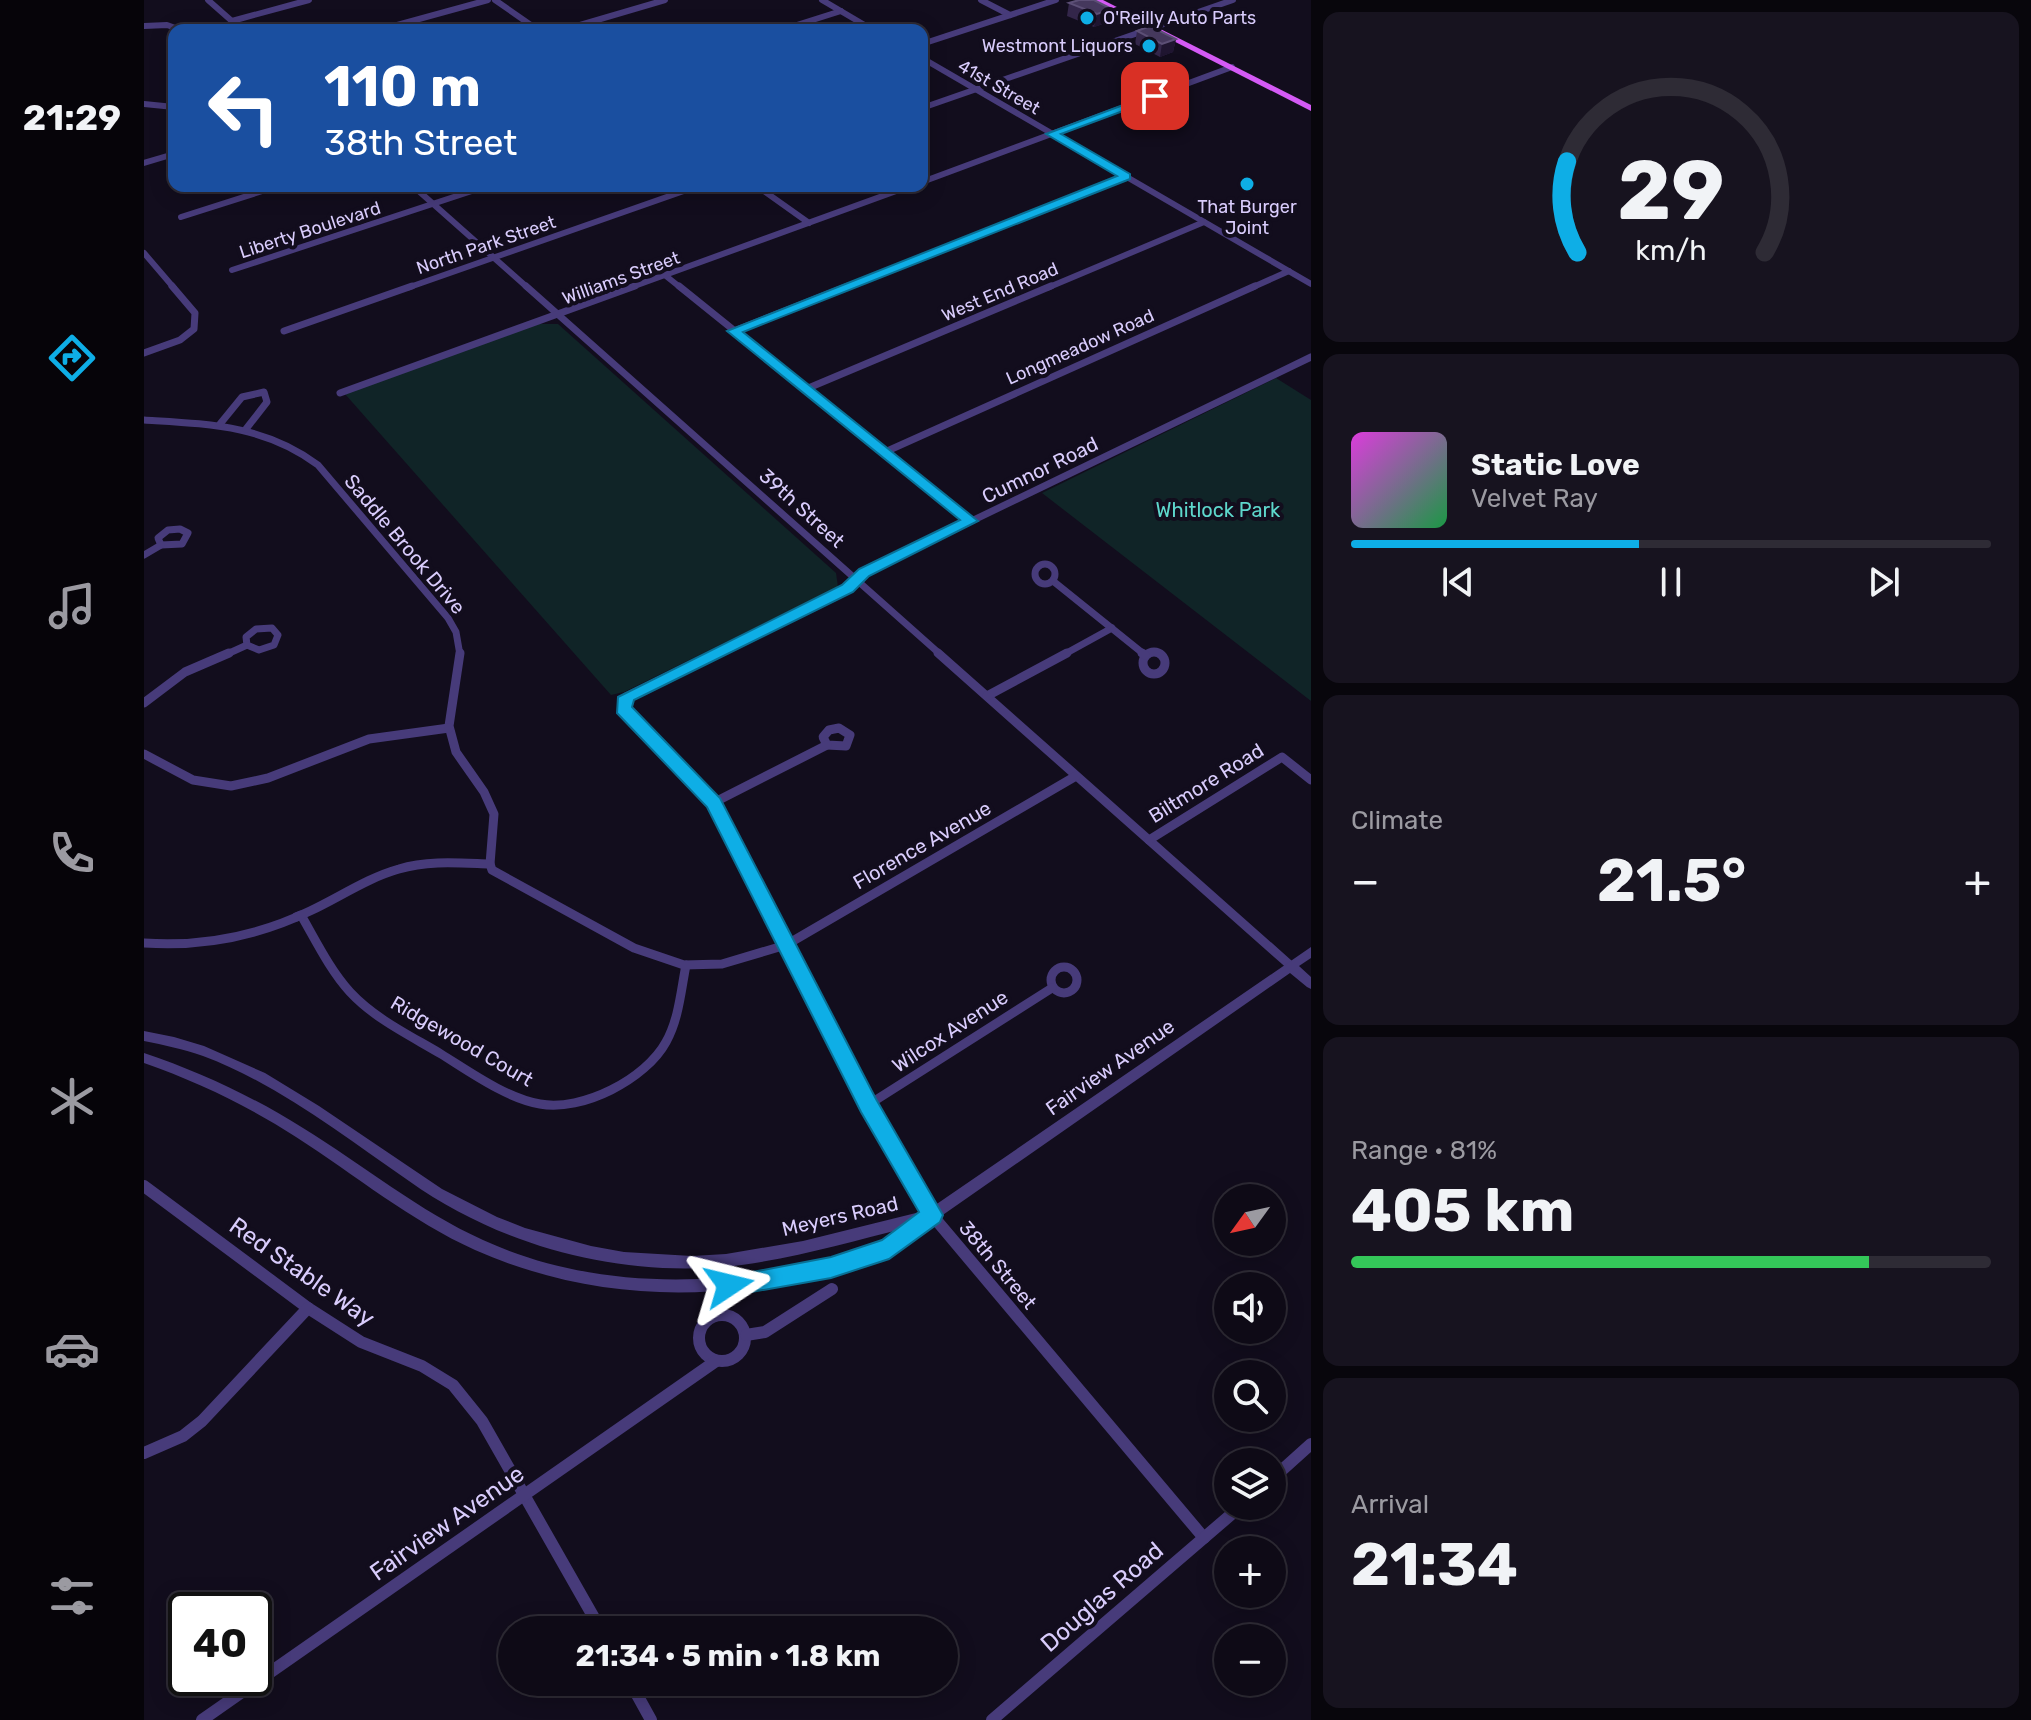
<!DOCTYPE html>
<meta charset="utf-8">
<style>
body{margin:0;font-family:Rubik,sans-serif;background:#17131f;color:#f1f3f6;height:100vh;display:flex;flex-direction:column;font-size:30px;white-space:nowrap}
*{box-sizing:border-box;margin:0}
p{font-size:26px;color:#9b9aa1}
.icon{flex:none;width:44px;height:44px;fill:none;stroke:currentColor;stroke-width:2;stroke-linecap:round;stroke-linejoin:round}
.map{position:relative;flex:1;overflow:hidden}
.side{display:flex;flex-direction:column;gap:12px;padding:12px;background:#08060c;width:720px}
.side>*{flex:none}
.banner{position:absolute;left:24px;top:24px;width:760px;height:168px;border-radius:16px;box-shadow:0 4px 20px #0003,0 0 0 2px #2e2b35;background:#1a4fa0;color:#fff;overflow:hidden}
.needle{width:52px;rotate:237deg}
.tools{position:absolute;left:1070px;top:1184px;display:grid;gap:16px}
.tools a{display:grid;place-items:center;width:72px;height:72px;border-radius:50%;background:#0e0a16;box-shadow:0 4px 20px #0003,0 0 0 2px #2e2b35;font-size:40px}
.speed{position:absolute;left:24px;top:1592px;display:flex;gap:16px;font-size:40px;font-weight:700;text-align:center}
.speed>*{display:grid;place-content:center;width:104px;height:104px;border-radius:50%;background:#0e0a16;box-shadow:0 4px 20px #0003,0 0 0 2px #2e2b35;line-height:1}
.speed .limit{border:4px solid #111;border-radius:12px;background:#fff;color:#111}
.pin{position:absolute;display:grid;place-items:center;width:68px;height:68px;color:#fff;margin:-34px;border-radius:16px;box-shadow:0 4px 12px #0006}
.me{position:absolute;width:88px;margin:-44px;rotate:80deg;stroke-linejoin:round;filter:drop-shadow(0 0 6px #0008)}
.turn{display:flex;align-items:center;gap:28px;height:168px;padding:0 24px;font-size:36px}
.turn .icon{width:104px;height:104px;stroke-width:2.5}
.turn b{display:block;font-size:56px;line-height:68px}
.big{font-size:60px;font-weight:700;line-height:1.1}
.side .widget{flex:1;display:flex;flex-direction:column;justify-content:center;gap:12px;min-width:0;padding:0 28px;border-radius:16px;background:#17131f}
.side .dial{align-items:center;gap:0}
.dial svg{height:208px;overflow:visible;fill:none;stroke:#2e2b35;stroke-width:7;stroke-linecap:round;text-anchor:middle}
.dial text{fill:#f1f3f6;stroke:none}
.song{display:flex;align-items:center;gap:24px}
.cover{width:96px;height:96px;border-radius:12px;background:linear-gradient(135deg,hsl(300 70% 55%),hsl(140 70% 35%))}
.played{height:8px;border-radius:4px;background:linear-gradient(90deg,#0eaee6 45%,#2e2b35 45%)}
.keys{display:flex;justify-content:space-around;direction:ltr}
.heat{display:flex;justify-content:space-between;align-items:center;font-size:44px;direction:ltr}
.charge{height:12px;border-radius:6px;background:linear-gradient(90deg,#34c759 81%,#2e2b35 0)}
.trip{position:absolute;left:354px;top:1616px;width:460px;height:80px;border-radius:40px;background:#0e0a16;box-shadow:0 4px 20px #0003,0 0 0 2px #2e2b35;font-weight:700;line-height:80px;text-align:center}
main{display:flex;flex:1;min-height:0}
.menu{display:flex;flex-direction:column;width:144px;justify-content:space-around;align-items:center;background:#060409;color:#9b9aa1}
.menu .icon{width:56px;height:56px}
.menu .selected{color:#0eaee6}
.menu b{font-size:36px;color:#f1f3f6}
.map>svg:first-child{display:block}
.green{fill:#102427}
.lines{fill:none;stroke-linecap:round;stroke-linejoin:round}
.minor-far3{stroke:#473b7a;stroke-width:6}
.minor-far2{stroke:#473b7a;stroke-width:7}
.minor-far1{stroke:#473b7a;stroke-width:9}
.minor{stroke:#473b7a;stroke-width:12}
.tertiary{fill:#473b7a;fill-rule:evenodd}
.primary{fill:#d45af5;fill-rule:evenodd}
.wall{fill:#33264a}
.shaded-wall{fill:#1f1530}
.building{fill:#45385d;stroke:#5c4f76;stroke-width:2}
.route{fill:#0eaee6;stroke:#097196;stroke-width:2}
.poi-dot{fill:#0eaee6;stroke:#120d1d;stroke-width:3}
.labels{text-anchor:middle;stroke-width:8;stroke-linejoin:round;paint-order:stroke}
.far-poi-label{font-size:18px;fill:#d9ccfc;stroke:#120d1d;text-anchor:start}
.far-street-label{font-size:18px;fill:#d9ccfc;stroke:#120d1d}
.street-label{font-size:20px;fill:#d9ccfc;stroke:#120d1d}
.park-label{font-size:20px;fill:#5ed7cc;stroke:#120d1d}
.near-street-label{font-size:24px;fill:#d9ccfc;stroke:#120d1d}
</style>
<main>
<nav class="menu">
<b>21:29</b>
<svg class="icon selected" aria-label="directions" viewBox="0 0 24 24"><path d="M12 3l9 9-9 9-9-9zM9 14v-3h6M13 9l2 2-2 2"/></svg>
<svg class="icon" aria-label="music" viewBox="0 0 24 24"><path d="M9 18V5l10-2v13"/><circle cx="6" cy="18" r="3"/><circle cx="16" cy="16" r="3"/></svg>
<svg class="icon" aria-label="phone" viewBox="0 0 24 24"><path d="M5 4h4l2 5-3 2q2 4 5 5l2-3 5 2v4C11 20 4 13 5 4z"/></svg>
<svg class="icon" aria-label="climate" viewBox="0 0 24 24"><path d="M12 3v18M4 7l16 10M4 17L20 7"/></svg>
<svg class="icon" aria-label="car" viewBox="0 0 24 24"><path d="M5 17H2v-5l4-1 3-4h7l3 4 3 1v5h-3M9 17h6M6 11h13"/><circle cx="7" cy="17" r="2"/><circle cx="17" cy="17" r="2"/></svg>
<svg class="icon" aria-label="filters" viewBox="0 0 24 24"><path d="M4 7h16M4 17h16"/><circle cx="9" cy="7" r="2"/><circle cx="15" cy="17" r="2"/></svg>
</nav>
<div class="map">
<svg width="1167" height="1720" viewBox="0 0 1167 1720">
<rect width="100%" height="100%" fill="#120d1d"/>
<!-- green -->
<g class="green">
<path d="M391,324H414L692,573L694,587L480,692L467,695L201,394Z"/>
<path d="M1132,378L1167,400V701L898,493Z"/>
</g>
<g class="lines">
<!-- minor-far3 -->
<g class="minor-far3">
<path d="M64,0L98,30"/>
<path d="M351,0L394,30"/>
<path d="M678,0L729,30"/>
<path d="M837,0L866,15"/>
<path d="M88,21L165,0"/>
<path d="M0,26L23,25L37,30"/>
<path d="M235,30L344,0"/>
<path d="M419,30L521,0"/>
<path d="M637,30L697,11"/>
<path d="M778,44L912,0"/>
<path d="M778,58L1167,284"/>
<path d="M0,104L30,107"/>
<path d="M778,108L1089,0"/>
<path d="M0,163L30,154"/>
<path d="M778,182L1088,67"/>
<path d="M269,186L384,288"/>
<path d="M613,186L665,223"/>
<path d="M37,217L134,186"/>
<path d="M0,253L30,288"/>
<path d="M88,270L343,186"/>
<path d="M522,276L537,288"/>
<path d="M263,288L554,186"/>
<path d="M485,288L766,186"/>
<path d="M699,288L982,176"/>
<path d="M903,288L1060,222"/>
<path d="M1107,288L1145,271"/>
</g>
<!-- minor-far2 -->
<g class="minor-far2">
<path d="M382,286L797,655"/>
<path d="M535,286L827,521"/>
<path d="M140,331L268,286"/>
<path d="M590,331L704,286"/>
<path d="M0,353L36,340L50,329L51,313L28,286"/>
<path d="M662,389L907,286"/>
<path d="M196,393L491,286"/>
<path d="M0,420C64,424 121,425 174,465L304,618L312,632L316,655"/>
<path d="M76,424L98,397L120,392L123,402L102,429"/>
<path d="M741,452L1111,286"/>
<path d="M36,529L44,533L38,544L17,545L14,538L24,530Z"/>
<path d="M0,555L17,545"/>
<circle cx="901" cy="574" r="10"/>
<path d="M909,581L1001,655"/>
<path d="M128,628L134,635L130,645L115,650L103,645L102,637L112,629Z"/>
<path d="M81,655L103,645"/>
<path d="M568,655L704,588L720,573L1167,357"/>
<path d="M919,655L968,628"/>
</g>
<!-- minor-far1 -->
<g class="minor-far1">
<circle cx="1010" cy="663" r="11"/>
<path d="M316,653L305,726L312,752L340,792L350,814L346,864"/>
<path d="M572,653L482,697L479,709L569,803L734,1123"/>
<path d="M794,653L1147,966"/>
<path d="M998,653L1001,655"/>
<path d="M843,696L923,653"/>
<path d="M0,703L41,672L85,653"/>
<path d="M695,728L706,735L702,746L683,745L679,737L685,730Z"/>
<path d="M0,754L49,780L87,786L124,778L225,739L305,728"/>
<path d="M569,803L683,745"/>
<path d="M1005,840L1138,757L1167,780"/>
<path d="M152,917L157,915C172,941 186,970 206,992C231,1019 267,1036 297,1054C326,1072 362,1098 396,1104C438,1112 502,1079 522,1042C535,1019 537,990 542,965"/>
<path d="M0,943C58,947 114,936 166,911C196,897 223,878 255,869C284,860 316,863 346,864L348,870L490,948L540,965L578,964L642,945L932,776"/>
<circle cx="920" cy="980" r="13"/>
<path d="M724,1105L908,988"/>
</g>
<!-- minor -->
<g class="minor">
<path d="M733,1121L788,1215L1060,1538"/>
<path d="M0,1186L164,1308L217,1342L278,1366L309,1385L338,1421L457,1630"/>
<circle cx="578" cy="1338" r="23"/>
<path d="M602,1335L621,1332L688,1289"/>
<path d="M0,1453L39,1436L58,1421L164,1308"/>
<path d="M1128,1479L1167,1444"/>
<path d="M486,1682L507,1720"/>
<path d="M58,1720L572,1361"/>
<path d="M848,1720L1097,1506"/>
</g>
<!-- tertiary -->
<path class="tertiary" d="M1167,947V958L1155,966L1167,977V989L1163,987L1146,973L793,1219C778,1230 765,1244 750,1253C706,1276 652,1282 603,1288C511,1300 417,1288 331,1250C267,1221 211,1175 152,1137C104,1106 54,1082 0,1063V1053C56,1072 108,1096 159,1128C219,1165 275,1211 339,1240C431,1282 534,1287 632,1271C678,1263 725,1259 762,1228C702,1243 641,1261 579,1267C469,1276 355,1245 265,1181C199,1136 134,1084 59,1056C39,1049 20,1045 0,1041V1031L30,1037L60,1046L121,1073L175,1106L298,1189L353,1217L381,1228L447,1246L480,1252L548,1256L582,1254L659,1241L784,1210Z"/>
<!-- primary -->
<path class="primary" d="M949,0H959L1167,105V111Z"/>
</g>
<!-- wall -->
<g class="wall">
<path d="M935,0L965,22L950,27L923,16L925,3Z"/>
<path d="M993,31L1032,39L1029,52L1016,57L991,44Z"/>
</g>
<!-- shaded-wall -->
<g class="shaded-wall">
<path d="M968,9L965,22L950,27L953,14Z"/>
<path d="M1032,39L1029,52L1016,57L1018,44Z"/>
</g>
<!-- building -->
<g class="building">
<path d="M935,0H950L968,9L953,14L925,3Z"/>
<path d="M1006,26L1032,39L1018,44L993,31Z"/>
</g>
<!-- route -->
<path class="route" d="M1011,93L1014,98L917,134L986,174V179L599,332L834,521L725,576L709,592L490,700L488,707L576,798L732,1099L799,1215L796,1222L745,1259L687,1278L585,1296L577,1293L573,1285L577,1278L687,1257L738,1240L775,1212L717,1112L563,807L473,713L474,697L698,585L715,569L816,520L583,331L973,176L902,134Z"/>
<!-- markers -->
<g class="poi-dot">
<circle cx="943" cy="18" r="8"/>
<circle cx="1005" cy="46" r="8"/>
<circle cx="1103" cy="184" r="8"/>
</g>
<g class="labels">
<!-- far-poi labels -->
<g class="far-poi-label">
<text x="959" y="24">O'Reilly Auto Parts</text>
<text x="989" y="52" text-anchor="end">Westmont Liquors</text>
<text x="1103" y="213" text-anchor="middle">That Burger<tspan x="1103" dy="21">Joint</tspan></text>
</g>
<!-- far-street labels -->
<g class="far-street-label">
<text transform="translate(855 87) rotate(30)" y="6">41st Street</text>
<text transform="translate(166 230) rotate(-18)" y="6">Liberty Boulevard</text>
<text transform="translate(342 245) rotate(-19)" y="6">North Park Street</text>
<text transform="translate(477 278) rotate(-20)" y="6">Williams Street</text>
<text transform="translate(856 292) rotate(-23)" y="6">West End Road</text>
<text transform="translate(936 347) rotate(-24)" y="6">Longmeadow Road</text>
</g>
<!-- street labels -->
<g class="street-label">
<text transform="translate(896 470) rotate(-26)" y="7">Cumnor Road</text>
<text transform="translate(658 508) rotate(42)" y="7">39th Street</text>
<text transform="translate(261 544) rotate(50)" y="7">Saddle Brook Drive</text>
<text transform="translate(1062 783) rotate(-32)" y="7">Biltmore Road</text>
<text transform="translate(778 845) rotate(-30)" y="7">Florence Avenue</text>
<text transform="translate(806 1031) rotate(-33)" y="7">Wilcox Avenue</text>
<text transform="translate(318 1041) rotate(30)" y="7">Ridgewood Court</text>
<text transform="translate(966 1067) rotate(-35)" y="7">Fairview Avenue</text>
<text transform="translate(696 1216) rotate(-13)" y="7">Meyers Road</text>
<text transform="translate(854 1265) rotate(50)" y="7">38th Street</text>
</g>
<!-- park labels -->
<g class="park-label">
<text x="1074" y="517">Whitlock Park</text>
</g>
<!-- near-street labels -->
<g class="near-street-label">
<text transform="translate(158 1272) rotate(35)" y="8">Red Stable Way</text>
<text transform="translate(303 1523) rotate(-35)" y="8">Fairview Avenue</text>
<text transform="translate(958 1597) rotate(-41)" y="8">Douglas Road</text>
</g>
</g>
</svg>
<div class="tools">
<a><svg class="needle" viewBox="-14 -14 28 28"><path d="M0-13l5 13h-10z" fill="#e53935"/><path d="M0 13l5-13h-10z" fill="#9b9aa1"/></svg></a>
<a><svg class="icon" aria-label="sound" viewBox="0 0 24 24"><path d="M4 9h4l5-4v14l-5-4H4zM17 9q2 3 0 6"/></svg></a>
<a><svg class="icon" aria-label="search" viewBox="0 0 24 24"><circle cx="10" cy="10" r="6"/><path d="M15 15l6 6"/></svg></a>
<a><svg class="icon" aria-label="layers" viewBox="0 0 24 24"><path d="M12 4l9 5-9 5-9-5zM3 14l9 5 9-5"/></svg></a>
<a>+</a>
<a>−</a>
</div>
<div class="speed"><div class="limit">40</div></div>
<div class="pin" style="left:1011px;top:96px;background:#d93025"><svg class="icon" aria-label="arrive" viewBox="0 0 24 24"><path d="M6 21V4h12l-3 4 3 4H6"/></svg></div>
<svg class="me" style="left:585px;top:1285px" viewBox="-20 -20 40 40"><path d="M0-17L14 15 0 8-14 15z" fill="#0eaee6" stroke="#fff" stroke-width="4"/></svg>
<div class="trip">21:34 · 5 min · 1.8 km</div>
<div class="banner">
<div class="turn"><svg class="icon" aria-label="left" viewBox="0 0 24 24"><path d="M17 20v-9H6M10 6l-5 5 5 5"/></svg><div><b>110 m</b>38th Street</div></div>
</div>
</div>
<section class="side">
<div class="widget dial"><svg viewBox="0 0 100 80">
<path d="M14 69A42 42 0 1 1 86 69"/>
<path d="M14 69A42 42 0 0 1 10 34" stroke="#0eaee6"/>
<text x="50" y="56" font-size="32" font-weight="700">29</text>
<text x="50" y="72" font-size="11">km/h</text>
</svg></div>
<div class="widget">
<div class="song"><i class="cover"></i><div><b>Static Love</b><p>Velvet Ray</p></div></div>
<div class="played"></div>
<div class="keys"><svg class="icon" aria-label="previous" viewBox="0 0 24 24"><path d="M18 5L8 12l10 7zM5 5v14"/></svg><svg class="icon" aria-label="pause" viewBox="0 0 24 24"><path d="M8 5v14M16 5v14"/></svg><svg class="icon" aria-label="next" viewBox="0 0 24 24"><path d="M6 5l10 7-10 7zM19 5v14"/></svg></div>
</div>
<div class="widget"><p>Climate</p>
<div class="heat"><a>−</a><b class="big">21.5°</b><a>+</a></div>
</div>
<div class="widget"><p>Range · 81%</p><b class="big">405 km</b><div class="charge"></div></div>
<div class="widget"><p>Arrival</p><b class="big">21:34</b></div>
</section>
</main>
